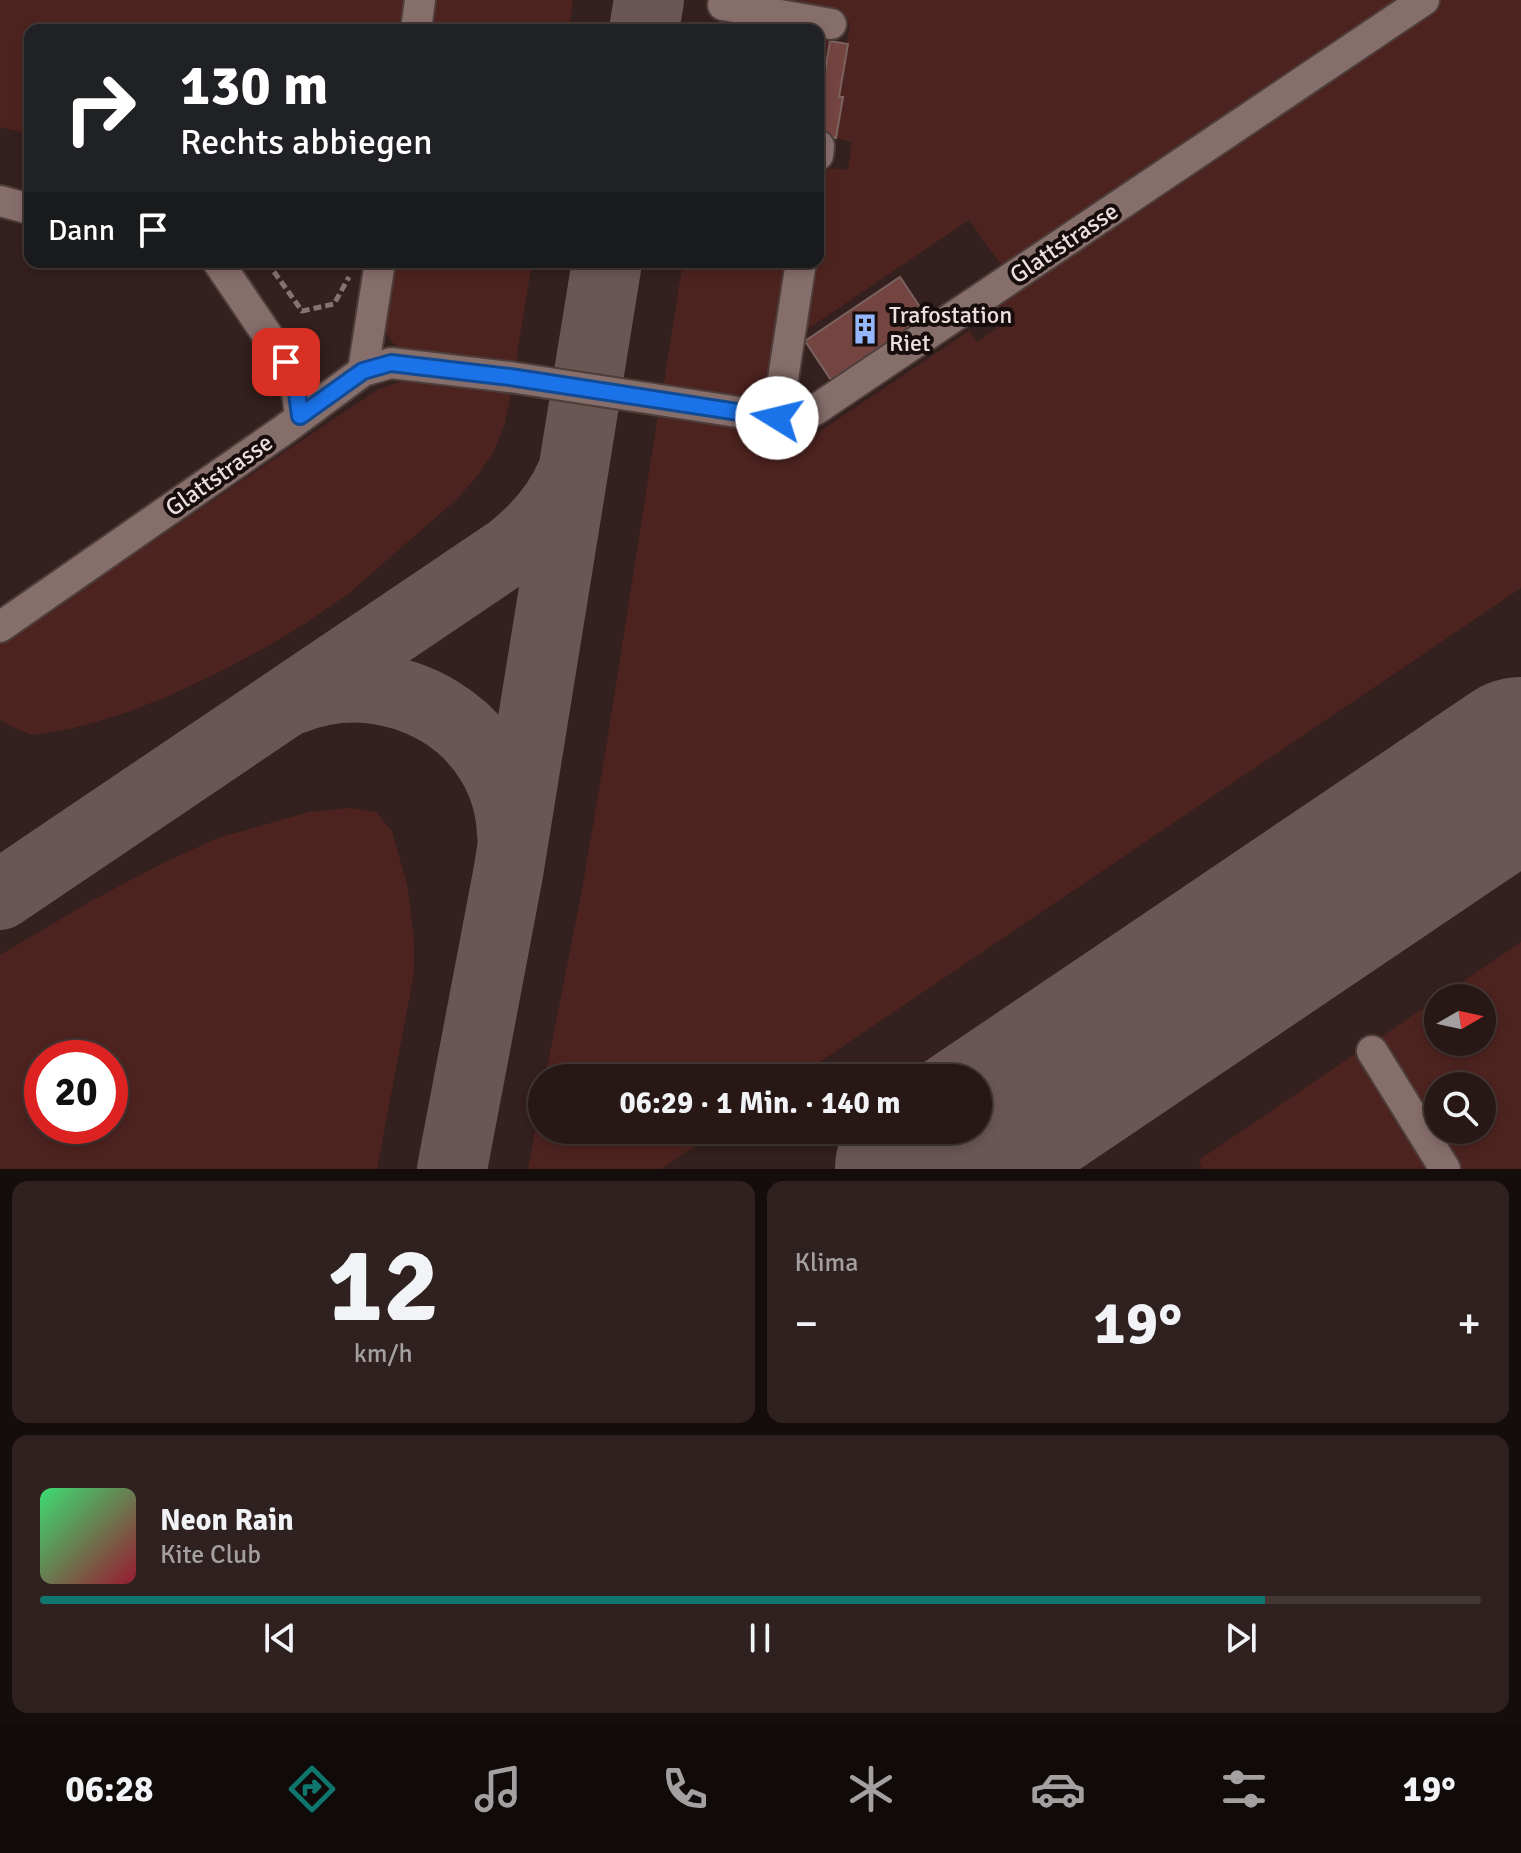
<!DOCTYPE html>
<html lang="de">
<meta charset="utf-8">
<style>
body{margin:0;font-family:Signika,sans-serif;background:#2f211f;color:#f1f3f6;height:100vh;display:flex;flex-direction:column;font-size:30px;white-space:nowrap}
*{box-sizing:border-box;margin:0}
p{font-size:26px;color:#a4a0a1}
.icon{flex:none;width:44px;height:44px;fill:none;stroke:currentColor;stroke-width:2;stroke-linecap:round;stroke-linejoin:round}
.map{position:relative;height:1169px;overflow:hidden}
.panel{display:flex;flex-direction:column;gap:12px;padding:12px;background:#150d0c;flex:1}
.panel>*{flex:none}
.hud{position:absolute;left:24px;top:24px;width:800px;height:244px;border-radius:16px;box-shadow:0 4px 12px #0003,0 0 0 2px #433735;background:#202124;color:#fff;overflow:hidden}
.needle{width:52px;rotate:81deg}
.controls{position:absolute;left:1424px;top:984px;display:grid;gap:16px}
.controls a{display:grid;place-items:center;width:72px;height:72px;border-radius:50%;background:#271816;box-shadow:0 4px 12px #0003,0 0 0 2px #433735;font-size:40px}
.speed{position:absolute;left:24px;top:1040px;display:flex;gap:16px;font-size:40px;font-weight:700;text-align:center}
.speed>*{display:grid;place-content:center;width:104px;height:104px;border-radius:50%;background:#271816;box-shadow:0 4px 12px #0003,0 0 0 2px #433735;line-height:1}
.speed .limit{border:12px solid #d22;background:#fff;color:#111}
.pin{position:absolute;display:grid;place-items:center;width:68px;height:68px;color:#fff;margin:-34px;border-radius:16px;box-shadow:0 4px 12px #0006}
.me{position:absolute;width:88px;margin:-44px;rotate:279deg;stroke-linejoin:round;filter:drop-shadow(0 0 6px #0008)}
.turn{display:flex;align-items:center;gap:28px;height:168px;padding:0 24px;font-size:36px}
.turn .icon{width:104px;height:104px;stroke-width:2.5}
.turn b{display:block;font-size:56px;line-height:68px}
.then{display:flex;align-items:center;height:76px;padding:0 24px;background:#0003;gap:16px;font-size:30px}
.big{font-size:60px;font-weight:800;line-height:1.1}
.panel .tile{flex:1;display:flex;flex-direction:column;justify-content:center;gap:12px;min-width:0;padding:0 28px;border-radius:16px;background:#2f211f}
.panel .dial{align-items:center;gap:0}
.dial b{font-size:104px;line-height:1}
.song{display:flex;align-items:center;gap:24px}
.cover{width:96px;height:96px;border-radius:12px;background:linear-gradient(135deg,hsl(140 70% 55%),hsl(350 70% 35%))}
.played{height:8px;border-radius:4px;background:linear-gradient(90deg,#0f766e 85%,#433735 85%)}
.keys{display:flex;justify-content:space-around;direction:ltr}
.heat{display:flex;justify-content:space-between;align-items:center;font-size:44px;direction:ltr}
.panel .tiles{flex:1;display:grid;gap:12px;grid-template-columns:1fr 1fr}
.tile:last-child{grid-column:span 2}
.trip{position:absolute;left:528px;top:1064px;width:464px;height:80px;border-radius:40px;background:#271816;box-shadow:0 4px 12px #0003,0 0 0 2px #433735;font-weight:800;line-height:80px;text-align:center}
.dock{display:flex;height:128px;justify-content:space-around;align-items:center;background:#100a09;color:#a4a0a1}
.dock .icon{width:56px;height:56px}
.dock .current{color:#0f766e}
.dock b{font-size:36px;color:#f1f3f6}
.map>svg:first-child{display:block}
.green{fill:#4d231f;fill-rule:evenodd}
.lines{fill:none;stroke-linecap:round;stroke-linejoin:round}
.taxiway{stroke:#6a5755;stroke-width:70}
.runway{stroke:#6a5755;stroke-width:176}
.building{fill:#744540;stroke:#7a625f;stroke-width:2}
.minor-casing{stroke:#4d3d3b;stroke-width:34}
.path{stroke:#857371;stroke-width:5;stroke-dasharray:8 4;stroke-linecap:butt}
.minor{stroke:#866e6b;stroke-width:30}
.route-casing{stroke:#114b97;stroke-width:20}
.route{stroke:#1a73e8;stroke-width:14}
.labels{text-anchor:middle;stroke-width:8;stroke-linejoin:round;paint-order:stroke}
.street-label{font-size:24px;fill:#eddfdd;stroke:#160d0c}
.poi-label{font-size:24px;fill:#eddfdd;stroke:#160d0c;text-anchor:start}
</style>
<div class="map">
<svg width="1521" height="1169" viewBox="0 0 1521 1169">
<rect width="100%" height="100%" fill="#34201e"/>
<!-- green -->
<g class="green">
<path d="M0,0H404L400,30H30V134L0,127Z"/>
<path d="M431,0H573L569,30H426Z"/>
<path d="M726,0H1408L1007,273L969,220L800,334L807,262H818C818,246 813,175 828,169C834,167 842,170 848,170L852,142L836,138L843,98L839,97L850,23Z"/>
<path d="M1440,0H1521V588L796,1078H545L583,885L608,736L659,409L798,430L807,440L969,331L977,342L1000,326L987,306Z"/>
<path d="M722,11L811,30H719Z"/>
<path d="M818,34L830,40L818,116Z"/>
<path d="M389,262H532L515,367L409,351L400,348L392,342L383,328Z"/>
<path d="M683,262H795L769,396L756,403L663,389Z"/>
<path d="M421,379L511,392L505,423L494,451L478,475L458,498L348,594L306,623L263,649L219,672L171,695L128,712L96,722L70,729L32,735L10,726L0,719V644L377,390L400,382Z"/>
<path d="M350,808L376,812L392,831L408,888L414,942V973L377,1169H0V955L93,900L163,863L218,838L309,812ZM42,1058H110V1126H42Z"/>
<path d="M1521,942V1169H1454L1377,1040L1438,998V1042H1482V998H1439ZM1438,1086H1482V1130H1438Z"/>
<path d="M1358,1052L1438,1169H1202L1199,1160Z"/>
<path d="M542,1096V1130H719L661,1169H528Z"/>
</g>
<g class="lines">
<!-- taxiway -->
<g class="taxiway">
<path d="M644,30L649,0"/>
<path d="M295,699C393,660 509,725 512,835"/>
<path d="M1514,770L1521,766"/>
<path d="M0,895L511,550C537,529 558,506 571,475"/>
<path d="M452,1169L508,874L607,262"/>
</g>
<!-- runway -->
<path class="runway" d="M923,1169L1521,765"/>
</g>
<!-- building -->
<g class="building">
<path d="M830,41L848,44L839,97H843L836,138L818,135V116Z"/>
<path d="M900,277L926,316L831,380L805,341Z"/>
</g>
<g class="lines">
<!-- minor casing -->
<g class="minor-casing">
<g id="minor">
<path d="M723,5L831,24"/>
<path d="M416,30L420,0"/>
<path d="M818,155L819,146"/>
<path d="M0,201L30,209"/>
<path d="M218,262L289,367L296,385L300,416"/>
<path d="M363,371L380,262"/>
<path d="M777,418L801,262"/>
<path d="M0,627L285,429L363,371L391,363L510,377L777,418L797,416L815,410L1424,0"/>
<path d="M1372,1051L1445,1169"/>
</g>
</g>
<!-- path -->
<path class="path" d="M267,262L302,311L334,304L349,277"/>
<!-- minor -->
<use href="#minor" class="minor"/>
</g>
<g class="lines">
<!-- route casing -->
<g class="route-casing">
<path id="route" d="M286,362L296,385L300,416L363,371L391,363L510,377L777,418"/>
</g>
<!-- route -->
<use href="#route" class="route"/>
</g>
<!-- icons -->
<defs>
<g id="building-bare" transform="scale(2.4)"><path d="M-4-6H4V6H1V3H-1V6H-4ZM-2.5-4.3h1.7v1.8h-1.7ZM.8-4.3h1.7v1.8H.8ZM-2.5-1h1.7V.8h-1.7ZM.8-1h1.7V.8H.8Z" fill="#95b7fd" stroke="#160d0c" stroke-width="2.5" paint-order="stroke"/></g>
</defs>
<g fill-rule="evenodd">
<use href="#building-bare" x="865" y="329"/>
</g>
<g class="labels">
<!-- street labels -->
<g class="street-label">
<text transform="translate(1064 243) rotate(-34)" y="8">Glattstrasse</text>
<text transform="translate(219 475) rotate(-35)" y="8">Glattstrasse</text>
</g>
<!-- poi labels -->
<g class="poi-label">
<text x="889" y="323">Trafostation<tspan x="889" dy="28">Riet</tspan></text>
</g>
</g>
</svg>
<div class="controls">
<a><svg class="needle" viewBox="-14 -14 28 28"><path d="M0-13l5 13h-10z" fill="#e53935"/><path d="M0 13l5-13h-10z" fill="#a4a0a1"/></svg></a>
<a><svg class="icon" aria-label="search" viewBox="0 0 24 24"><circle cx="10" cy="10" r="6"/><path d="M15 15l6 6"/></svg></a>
</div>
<div class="speed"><div class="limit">20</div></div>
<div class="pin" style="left:286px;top:362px;background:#d93025"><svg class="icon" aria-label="arrive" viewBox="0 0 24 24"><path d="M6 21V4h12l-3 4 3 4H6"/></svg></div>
<svg class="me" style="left:777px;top:418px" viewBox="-20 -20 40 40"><circle r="19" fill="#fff"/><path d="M0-13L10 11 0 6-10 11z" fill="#1a73e8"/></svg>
<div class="trip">06:29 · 1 Min. · 140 m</div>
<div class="hud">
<div class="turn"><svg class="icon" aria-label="right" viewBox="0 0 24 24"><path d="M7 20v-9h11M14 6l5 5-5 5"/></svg><div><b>130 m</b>Rechts abbiegen</div></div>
<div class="then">Dann<svg class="icon" aria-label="arrive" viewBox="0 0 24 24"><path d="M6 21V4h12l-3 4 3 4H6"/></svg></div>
</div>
</div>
<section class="panel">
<div class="tiles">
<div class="tile dial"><b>12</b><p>km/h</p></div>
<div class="tile"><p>Klima</p>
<div class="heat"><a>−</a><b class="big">19°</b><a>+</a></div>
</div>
<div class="tile">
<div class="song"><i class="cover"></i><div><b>Neon Rain</b><p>Kite Club</p></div></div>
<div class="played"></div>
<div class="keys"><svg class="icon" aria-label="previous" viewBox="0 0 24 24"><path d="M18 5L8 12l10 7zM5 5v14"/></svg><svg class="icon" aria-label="pause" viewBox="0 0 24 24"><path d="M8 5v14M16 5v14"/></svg><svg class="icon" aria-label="next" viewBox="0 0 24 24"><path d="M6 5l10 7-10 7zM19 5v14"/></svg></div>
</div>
</div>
</section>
<nav class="dock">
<b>06:28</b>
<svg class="icon current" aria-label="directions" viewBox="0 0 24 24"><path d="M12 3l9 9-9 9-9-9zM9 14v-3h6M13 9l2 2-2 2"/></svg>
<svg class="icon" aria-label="music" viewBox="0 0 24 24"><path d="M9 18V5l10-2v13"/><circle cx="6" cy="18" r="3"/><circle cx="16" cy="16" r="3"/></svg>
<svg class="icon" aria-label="phone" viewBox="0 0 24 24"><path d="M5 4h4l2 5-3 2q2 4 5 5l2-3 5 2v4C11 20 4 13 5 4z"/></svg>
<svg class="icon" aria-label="climate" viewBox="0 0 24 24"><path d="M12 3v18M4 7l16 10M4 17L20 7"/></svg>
<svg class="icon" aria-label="car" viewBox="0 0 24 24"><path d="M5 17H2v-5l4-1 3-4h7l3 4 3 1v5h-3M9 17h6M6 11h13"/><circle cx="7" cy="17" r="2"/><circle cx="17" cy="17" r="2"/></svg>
<svg class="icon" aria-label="filters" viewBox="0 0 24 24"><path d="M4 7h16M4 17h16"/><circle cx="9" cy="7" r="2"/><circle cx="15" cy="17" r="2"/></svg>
<b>19°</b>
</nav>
